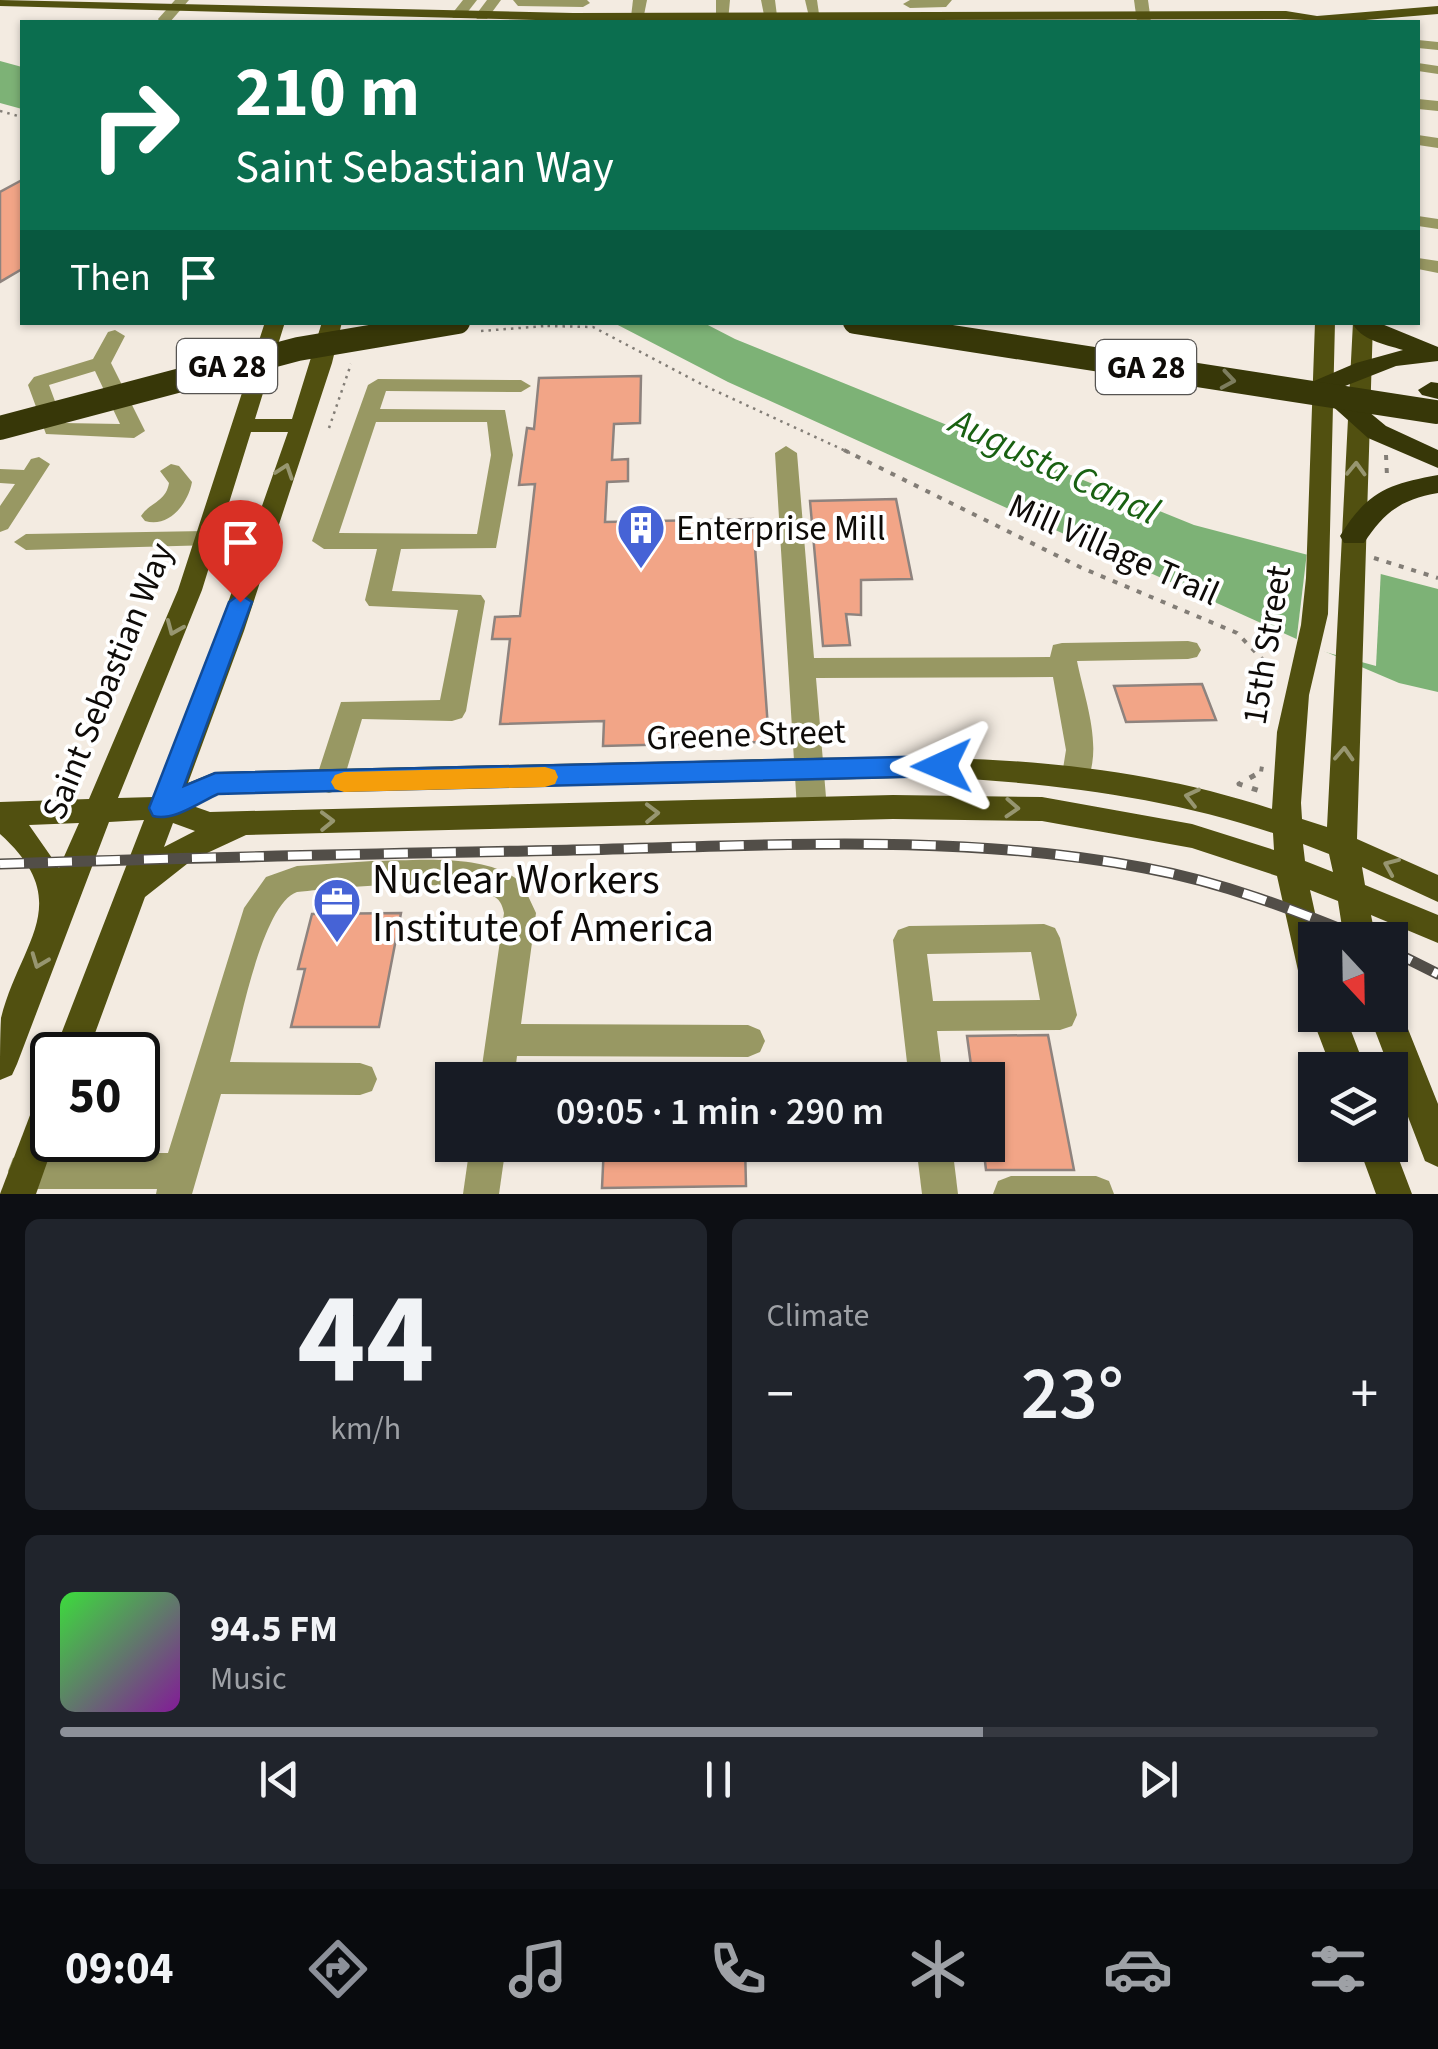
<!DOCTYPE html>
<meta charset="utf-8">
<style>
body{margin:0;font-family:"Source Sans 3",sans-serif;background:#20242c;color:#f1f3f6;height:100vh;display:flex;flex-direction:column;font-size:38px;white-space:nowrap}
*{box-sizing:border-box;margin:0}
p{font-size:32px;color:#9ea1a6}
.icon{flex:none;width:55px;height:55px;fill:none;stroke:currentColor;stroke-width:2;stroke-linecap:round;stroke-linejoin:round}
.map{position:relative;height:1194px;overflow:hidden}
.drawer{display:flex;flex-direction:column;gap:25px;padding:25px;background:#0d0f14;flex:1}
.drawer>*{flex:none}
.guide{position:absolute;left:20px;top:20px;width:1400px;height:305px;border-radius:0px;box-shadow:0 2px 8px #0004;background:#0b6e4f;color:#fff;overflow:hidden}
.needle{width:65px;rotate:158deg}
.controls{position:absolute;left:1298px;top:922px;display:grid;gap:20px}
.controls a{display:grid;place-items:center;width:110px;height:110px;border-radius:0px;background:#171b24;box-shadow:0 2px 8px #0004;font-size:50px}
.speed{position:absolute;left:30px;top:1032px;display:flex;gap:20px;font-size:50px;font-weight:700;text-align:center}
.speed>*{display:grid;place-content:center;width:130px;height:130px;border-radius:50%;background:#171b24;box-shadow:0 2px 8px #0004;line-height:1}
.speed .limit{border:5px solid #111;border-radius:15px;background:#fff;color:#111}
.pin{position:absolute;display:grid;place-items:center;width:85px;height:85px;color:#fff;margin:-102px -42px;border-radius:50% 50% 50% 0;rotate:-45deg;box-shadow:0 0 10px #0007}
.pin .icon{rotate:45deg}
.me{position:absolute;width:110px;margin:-55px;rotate:269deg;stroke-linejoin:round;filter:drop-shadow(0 0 8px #0008)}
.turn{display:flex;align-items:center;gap:35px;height:210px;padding:0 50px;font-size:45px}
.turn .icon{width:130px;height:130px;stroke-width:2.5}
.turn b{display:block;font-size:70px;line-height:85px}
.then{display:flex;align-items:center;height:95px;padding:0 50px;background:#0003;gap:20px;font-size:38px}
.big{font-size:75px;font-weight:600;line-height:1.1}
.drawer .tile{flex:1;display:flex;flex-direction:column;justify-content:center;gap:15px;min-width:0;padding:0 35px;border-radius:15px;background:#20242c}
.drawer .dial{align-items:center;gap:0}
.dial b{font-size:130px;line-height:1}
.song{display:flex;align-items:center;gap:30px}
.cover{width:120px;height:120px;border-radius:15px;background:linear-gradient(135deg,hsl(120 70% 55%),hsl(290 70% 35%))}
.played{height:10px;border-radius:5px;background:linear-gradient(90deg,#8c9099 70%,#363941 70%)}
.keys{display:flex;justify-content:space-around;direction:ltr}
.heat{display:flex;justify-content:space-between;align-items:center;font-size:55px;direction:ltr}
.drawer .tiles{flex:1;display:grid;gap:25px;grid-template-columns:1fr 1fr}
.tile:last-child{grid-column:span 2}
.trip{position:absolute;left:435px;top:1062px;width:570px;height:100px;border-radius:0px;background:#171b24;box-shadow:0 2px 8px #0004;font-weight:600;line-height:100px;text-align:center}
.dock{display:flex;height:160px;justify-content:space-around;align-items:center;background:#090b0e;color:#9ea1a6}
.dock .icon{width:70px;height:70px}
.dock .active{color:#8c9099}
.dock b{font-size:45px;color:#f1f3f6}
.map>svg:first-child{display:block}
.water{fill:#7db276}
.pier{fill:#f3ebe1}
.building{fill:#f2a587;stroke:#8e837e;stroke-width:2.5}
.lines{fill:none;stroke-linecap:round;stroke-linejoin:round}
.path-far2{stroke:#827d76;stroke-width:2.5;stroke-dasharray:2.5 5;stroke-linecap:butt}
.path-far1{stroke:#827d76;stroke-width:4;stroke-dasharray:5 8;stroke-linecap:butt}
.path{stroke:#827d76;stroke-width:5;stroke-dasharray:6 10;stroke-linecap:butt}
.minor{fill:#989863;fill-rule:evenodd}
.major{fill:#515010;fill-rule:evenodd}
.highway{fill:#373708;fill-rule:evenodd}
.rail-casing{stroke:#524e48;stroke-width:11}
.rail{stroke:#fff;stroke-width:8;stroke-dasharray:24;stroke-linecap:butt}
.highway-bridge{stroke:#373708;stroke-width:24}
.oneway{stroke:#7d7d5e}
.oneway2{stroke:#979670}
.route{fill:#1a73e8;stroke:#114b97;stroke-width:2.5}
.slow{fill:#f59e0b}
.labels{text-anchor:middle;stroke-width:8;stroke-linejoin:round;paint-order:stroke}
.shield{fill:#fff;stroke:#565452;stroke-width:2.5}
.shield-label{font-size:32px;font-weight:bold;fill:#0e0b08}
.poi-label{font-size:35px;fill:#0e0b08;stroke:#fff;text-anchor:start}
.street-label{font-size:35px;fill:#0e0b08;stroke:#fff}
.water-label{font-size:38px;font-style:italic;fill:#196112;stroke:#fff}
.near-poi-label{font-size:42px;fill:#0e0b08;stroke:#fff;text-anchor:start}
</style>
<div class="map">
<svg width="1438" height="1194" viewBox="0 0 1438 1194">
<rect width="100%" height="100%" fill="#f3ebe1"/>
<!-- water -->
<g class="water">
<path d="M0,61L22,67V109L0,103Z"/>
<path d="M614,323H704L735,339L1194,525L1438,589V692L1399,683L1312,646L728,382Z"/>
</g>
<!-- pier -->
<path class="pier" d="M1307,552L1381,569L1376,666L1296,644Z"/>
<!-- building -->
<g class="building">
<path d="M22,180V269L0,282V192Z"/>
<path d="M641,376L640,423L614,424L612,460L628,459V481L607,482L605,522L753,519L769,742L603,746L604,721L500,724L510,639H492L495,617L520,616L535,484L519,485L527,428L534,429L539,378Z"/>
<path d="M896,499L912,579L861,580V615L846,614L850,645L823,646L810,501Z"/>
<path d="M1202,684L1216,720L1126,722L1114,686Z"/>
<path d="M401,913L379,1027H291L305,969H298L312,914Z"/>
<path d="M1048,1035L1074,1170H986L983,1145H988V1080H973L967,1036Z"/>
<path d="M604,1145H745L746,1186L602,1188Z"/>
</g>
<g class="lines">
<!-- path-far2 -->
<g class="path-far2">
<path d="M0,111L22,117"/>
<path d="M542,322L545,326L593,327L705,386L850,453"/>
<path d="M481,331L545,326"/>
<path d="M329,428L351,364"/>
</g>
<!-- path-far1 -->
<g class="path-far1">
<path d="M844,450L1082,568L1237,633L1266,663L1272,692"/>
<path d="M1386,455L1387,476"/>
<path d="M1374,558L1438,578"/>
<path d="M1250,778L1261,772L1262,766"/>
</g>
<!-- path -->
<path class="path" d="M1255,775L1239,784L1263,792"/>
<!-- minor -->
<g class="minor">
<path d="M175,0H189L170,22H160L158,19Z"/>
<path d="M463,0H477L463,18H453L451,15Z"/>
<path d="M487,0H501L487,19H477L475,16Z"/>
<path d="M513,0H587L590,3L583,7L518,6Z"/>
<path d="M633,0H647L643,20L631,17Z"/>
<path d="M716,0H730L728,21L716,18Z"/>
<path d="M761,0H775L777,16L783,22L765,20Z"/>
<path d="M805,0H817L820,21H810Z"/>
<path d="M952,0L946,7L910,8L903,4L910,0Z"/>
<path d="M1134,0H1148L1151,22H1137Z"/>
<path d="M1418,40L1438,42V50L1418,48Z"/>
<path d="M1418,63L1438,66V74L1418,71Z"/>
<path d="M1418,99L1438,101V111L1418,109Z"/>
<path d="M1418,135L1438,138V148L1418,145Z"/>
<path d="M1418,216L1438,219V229L1418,226Z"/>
<path d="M1418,258L1438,261V273L1418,269Z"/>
<path d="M115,330L125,336L111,363L145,431L134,438L46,434L28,385L34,377L93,359L108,332ZM95,371L120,424L63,423L49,385Z"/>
<path d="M378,379L521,380L531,386L521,392L386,391L380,409L505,410L513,455L496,548L401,549L392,591L481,595L485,601L466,711L462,718L452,721L362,719L343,782L339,790L329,793L319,790L315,782L341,702L440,700L458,610L369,606L365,600L377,549H324L312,541L368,385ZM376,422H487L491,455L477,534L339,533Z"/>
<path d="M786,446L797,453L814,658L1050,657L1053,645L1062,643L1188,641L1197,643L1201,650L1197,657L1188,659L1077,661C1084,697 1104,748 1086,783L1076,786L1066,783L1062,775L1066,750L1053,677L816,678L827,809L822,817L812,821L802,817L797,809L775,453Z"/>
<path d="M39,457L50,464L8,529L0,532V506L15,484L0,483V469L24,470L31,459Z"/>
<path d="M171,464L179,466L192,482C188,504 169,528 145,521L141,516C150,502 166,502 169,483L160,471Z"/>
<path d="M206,531L214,533L218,539L214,545L26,550L14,542L26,534Z"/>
<path d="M372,861C416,861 486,852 522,883L536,913L521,1024L748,1025L760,1030L765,1041L760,1052L748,1057L517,1056L514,1080H480L504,913C502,904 500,899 491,895C452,877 342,887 297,892C262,904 240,1025 230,1062L360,1063L372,1067L377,1079L372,1091L360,1095L221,1094L192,1194H156L157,1189H26L13,1184L8,1171L13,1158L26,1153H168L244,908L266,877L297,866Z"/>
<path d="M1044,924L1055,928L1060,938L1077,1015L1072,1026L1060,1030L937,1031L943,1080H909L893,940L898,930L909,926ZM1031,952L1040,1000L933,1001L927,954Z"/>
<path d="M470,1145H506L499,1194H463Z"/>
<path d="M916,1145H952L958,1194H922Z"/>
<path d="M1011,1176H1096L1109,1181L1114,1194H993L998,1181Z"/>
</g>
<!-- major -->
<g class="major">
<path d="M0,0L573,13L1286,11L1317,16L1438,6V14L1341,22L1286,19L573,21L0,6Z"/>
<path d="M265,322H285L255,419H292L322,322H342L332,363L244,631L188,783L215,772C374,768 534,764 693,761C892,756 1080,746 1272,809L1277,732L1301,625L1306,578L1315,322H1335L1328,614L1309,695L1301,803L1302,819L1327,827L1353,322H1373L1357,839L1438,875V902L1362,867L1365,885L1438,915V943L1371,915L1376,940H1344L1338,901L1310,890L1321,940H1315V989L1304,985L1299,975L1277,876L1192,848L1042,821L893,819L246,835L192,860L145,897L87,1055H53L144,820L109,822L17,1064L12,1075L0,1080C0,1061 0,1036 1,1018C20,942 77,903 0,834V802L89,799L178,590ZM251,432H288L218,631L154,797L118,798L202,590ZM942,777C1054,784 1166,797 1273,833L1274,850L1192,824L1042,797L893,795L210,812L193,806L218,794ZM79,823L59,868L29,825ZM173,823L195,831L164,847ZM1303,844L1329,854L1333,872L1305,861Z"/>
<path d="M1390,1001L1398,1004L1438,1104V1167L1425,1161L1369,1015H1390Z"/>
<path d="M1315,1007V1015H1345L1366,1070H1332L1311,1015Z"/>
<path d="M52,1084L55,1140L36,1194H0L40,1089Z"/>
<path d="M1390,1136L1412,1194H1376L1358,1145H1390Z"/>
</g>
<!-- highway -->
<g class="highway">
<path d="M1352,322H1377L1438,347V361L1396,366L1340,388L1386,426L1438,450V468L1368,438L1310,386L1314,381L1356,363L1403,350C1384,344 1360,340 1352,322Z"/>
<path d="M1431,382L1438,383V399L1422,395L1418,390Z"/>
<path d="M1438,475V493C1402,499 1384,512 1364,543H1344L1340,536C1367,492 1388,484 1438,475Z"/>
</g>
<!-- rail casing -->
<g class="rail-casing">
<g id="rail">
<path d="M0,864C191,857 382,854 573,850C764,846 956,832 1145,868C1222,882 1295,910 1367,940"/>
<path d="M1390,950L1438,974"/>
</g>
</g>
<!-- rail -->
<use href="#rail" class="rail"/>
<!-- highway-bridge -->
<g class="highway-bridge">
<path d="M855,322L1436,412"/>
<path d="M0,428L298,349L458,322"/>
</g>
</g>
<!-- one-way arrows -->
<defs><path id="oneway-chevron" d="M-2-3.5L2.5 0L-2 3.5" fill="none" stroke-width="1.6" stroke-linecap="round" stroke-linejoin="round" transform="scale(2.5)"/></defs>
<use class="oneway" href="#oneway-chevron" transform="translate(1228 380) rotate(9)"/>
<g class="oneway2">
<use href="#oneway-chevron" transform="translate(1356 469) rotate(-88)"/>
<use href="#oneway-chevron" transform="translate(285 471) rotate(-71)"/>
<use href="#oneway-chevron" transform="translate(174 628) rotate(113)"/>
<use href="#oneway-chevron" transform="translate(1344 754) rotate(-87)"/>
<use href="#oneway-chevron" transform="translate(1192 797) rotate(-167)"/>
<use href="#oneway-chevron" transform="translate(1012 808) rotate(3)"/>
<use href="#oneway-chevron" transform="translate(652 813) rotate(-1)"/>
<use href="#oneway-chevron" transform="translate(327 821) rotate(-1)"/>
<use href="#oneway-chevron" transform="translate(1391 866) rotate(-157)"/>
<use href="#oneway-chevron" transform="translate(39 961) rotate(111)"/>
</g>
<!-- route -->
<path class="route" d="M240,594L252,602L184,786L215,773L942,756L951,759L955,766L951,773L942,776L218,794C200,802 173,822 153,816L149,808L229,602Z"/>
<!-- slow -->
<path class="slow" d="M545,767L555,770L558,777L555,784L545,787L344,792L335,789L331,782L335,775L344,772Z"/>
<!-- icons -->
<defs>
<g id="building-pin" transform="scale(2.5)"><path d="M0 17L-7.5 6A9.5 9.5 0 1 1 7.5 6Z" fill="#4663d6" stroke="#fff"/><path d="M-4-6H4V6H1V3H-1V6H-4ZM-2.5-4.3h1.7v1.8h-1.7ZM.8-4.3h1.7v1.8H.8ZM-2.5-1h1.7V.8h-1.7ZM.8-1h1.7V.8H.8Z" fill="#fff"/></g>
<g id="office-pin" transform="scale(2.5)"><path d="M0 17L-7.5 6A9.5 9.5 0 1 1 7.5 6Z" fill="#4663d6" stroke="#fff"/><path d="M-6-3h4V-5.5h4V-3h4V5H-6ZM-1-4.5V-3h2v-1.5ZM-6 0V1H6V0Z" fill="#fff"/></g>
</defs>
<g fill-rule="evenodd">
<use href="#building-pin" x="641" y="528"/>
<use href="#office-pin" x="337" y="902"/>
</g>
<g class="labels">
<!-- shield labels -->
<g class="shield">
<rect x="177" y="339" width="100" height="54" rx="8"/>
<rect x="1096" y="340" width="100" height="54" rx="8"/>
</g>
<g class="shield-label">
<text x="227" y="377">GA 28</text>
<text x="1146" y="378">GA 28</text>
</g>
<!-- poi labels -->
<g class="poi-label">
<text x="676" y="540">Enterprise Mill</text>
</g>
<!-- street labels -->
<g class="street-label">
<text transform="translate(1114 549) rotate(24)" y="12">Mill Village Trail</text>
<text transform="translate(1266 645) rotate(-81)" y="12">15th Street</text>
<text transform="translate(107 681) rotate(-68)" y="12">Saint Sebastian Way</text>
<text transform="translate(746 734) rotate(-2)" y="12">Greene Street</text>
</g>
<!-- water labels -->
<g class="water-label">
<text transform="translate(1055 466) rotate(25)" y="13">Augusta Canal</text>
</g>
<!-- near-poi labels -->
<g class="near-poi-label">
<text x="372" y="893">Nuclear Workers<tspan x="372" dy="48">Institute of America</tspan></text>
</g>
</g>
</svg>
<div class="controls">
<a><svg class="needle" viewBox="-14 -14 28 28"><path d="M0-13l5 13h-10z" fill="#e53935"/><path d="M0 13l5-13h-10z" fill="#9ea1a6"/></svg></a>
<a><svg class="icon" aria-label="layers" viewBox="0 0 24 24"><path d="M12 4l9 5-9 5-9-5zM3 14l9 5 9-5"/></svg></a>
</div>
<div class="speed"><div class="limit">50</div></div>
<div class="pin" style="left:240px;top:602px;background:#d93025"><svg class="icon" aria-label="arrive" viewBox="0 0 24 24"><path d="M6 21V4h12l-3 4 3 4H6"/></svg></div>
<svg class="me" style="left:942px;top:766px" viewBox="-20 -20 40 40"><path d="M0-17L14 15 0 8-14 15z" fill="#1a73e8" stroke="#fff" stroke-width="4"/></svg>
<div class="trip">09:05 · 1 min · 290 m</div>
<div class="guide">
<div class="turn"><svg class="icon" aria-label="right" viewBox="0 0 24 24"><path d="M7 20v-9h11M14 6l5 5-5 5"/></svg><div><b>210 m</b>Saint Sebastian Way</div></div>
<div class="then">Then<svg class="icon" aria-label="arrive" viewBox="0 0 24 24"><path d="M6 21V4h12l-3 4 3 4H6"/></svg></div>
</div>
</div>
<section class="drawer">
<div class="tiles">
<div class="tile dial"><b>44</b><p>km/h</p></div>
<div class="tile"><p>Climate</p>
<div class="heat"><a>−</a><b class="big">23°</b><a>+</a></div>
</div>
<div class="tile">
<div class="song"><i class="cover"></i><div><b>94.5 FM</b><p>Music</p></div></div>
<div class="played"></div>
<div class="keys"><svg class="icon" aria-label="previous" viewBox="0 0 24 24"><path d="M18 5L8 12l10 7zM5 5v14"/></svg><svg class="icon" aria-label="pause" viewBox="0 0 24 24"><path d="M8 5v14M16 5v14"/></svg><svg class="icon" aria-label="next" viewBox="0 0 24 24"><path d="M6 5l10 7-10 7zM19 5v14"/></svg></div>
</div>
</div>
</section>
<nav class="dock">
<b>09:04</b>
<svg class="icon active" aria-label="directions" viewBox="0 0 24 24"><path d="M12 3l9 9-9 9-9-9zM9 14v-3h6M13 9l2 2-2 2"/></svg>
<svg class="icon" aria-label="music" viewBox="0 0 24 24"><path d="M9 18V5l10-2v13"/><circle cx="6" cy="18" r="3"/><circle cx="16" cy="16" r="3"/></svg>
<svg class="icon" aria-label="phone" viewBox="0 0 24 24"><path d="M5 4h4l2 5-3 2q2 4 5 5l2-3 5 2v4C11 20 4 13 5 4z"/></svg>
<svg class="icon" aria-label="climate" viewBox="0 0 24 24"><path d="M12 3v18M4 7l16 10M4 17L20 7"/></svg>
<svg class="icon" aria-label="car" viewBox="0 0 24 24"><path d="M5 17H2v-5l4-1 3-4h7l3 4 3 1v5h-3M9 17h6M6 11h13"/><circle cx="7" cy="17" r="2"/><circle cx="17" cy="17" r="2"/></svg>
<svg class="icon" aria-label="filters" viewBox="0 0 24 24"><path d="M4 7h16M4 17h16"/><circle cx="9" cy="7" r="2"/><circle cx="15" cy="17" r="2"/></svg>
</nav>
